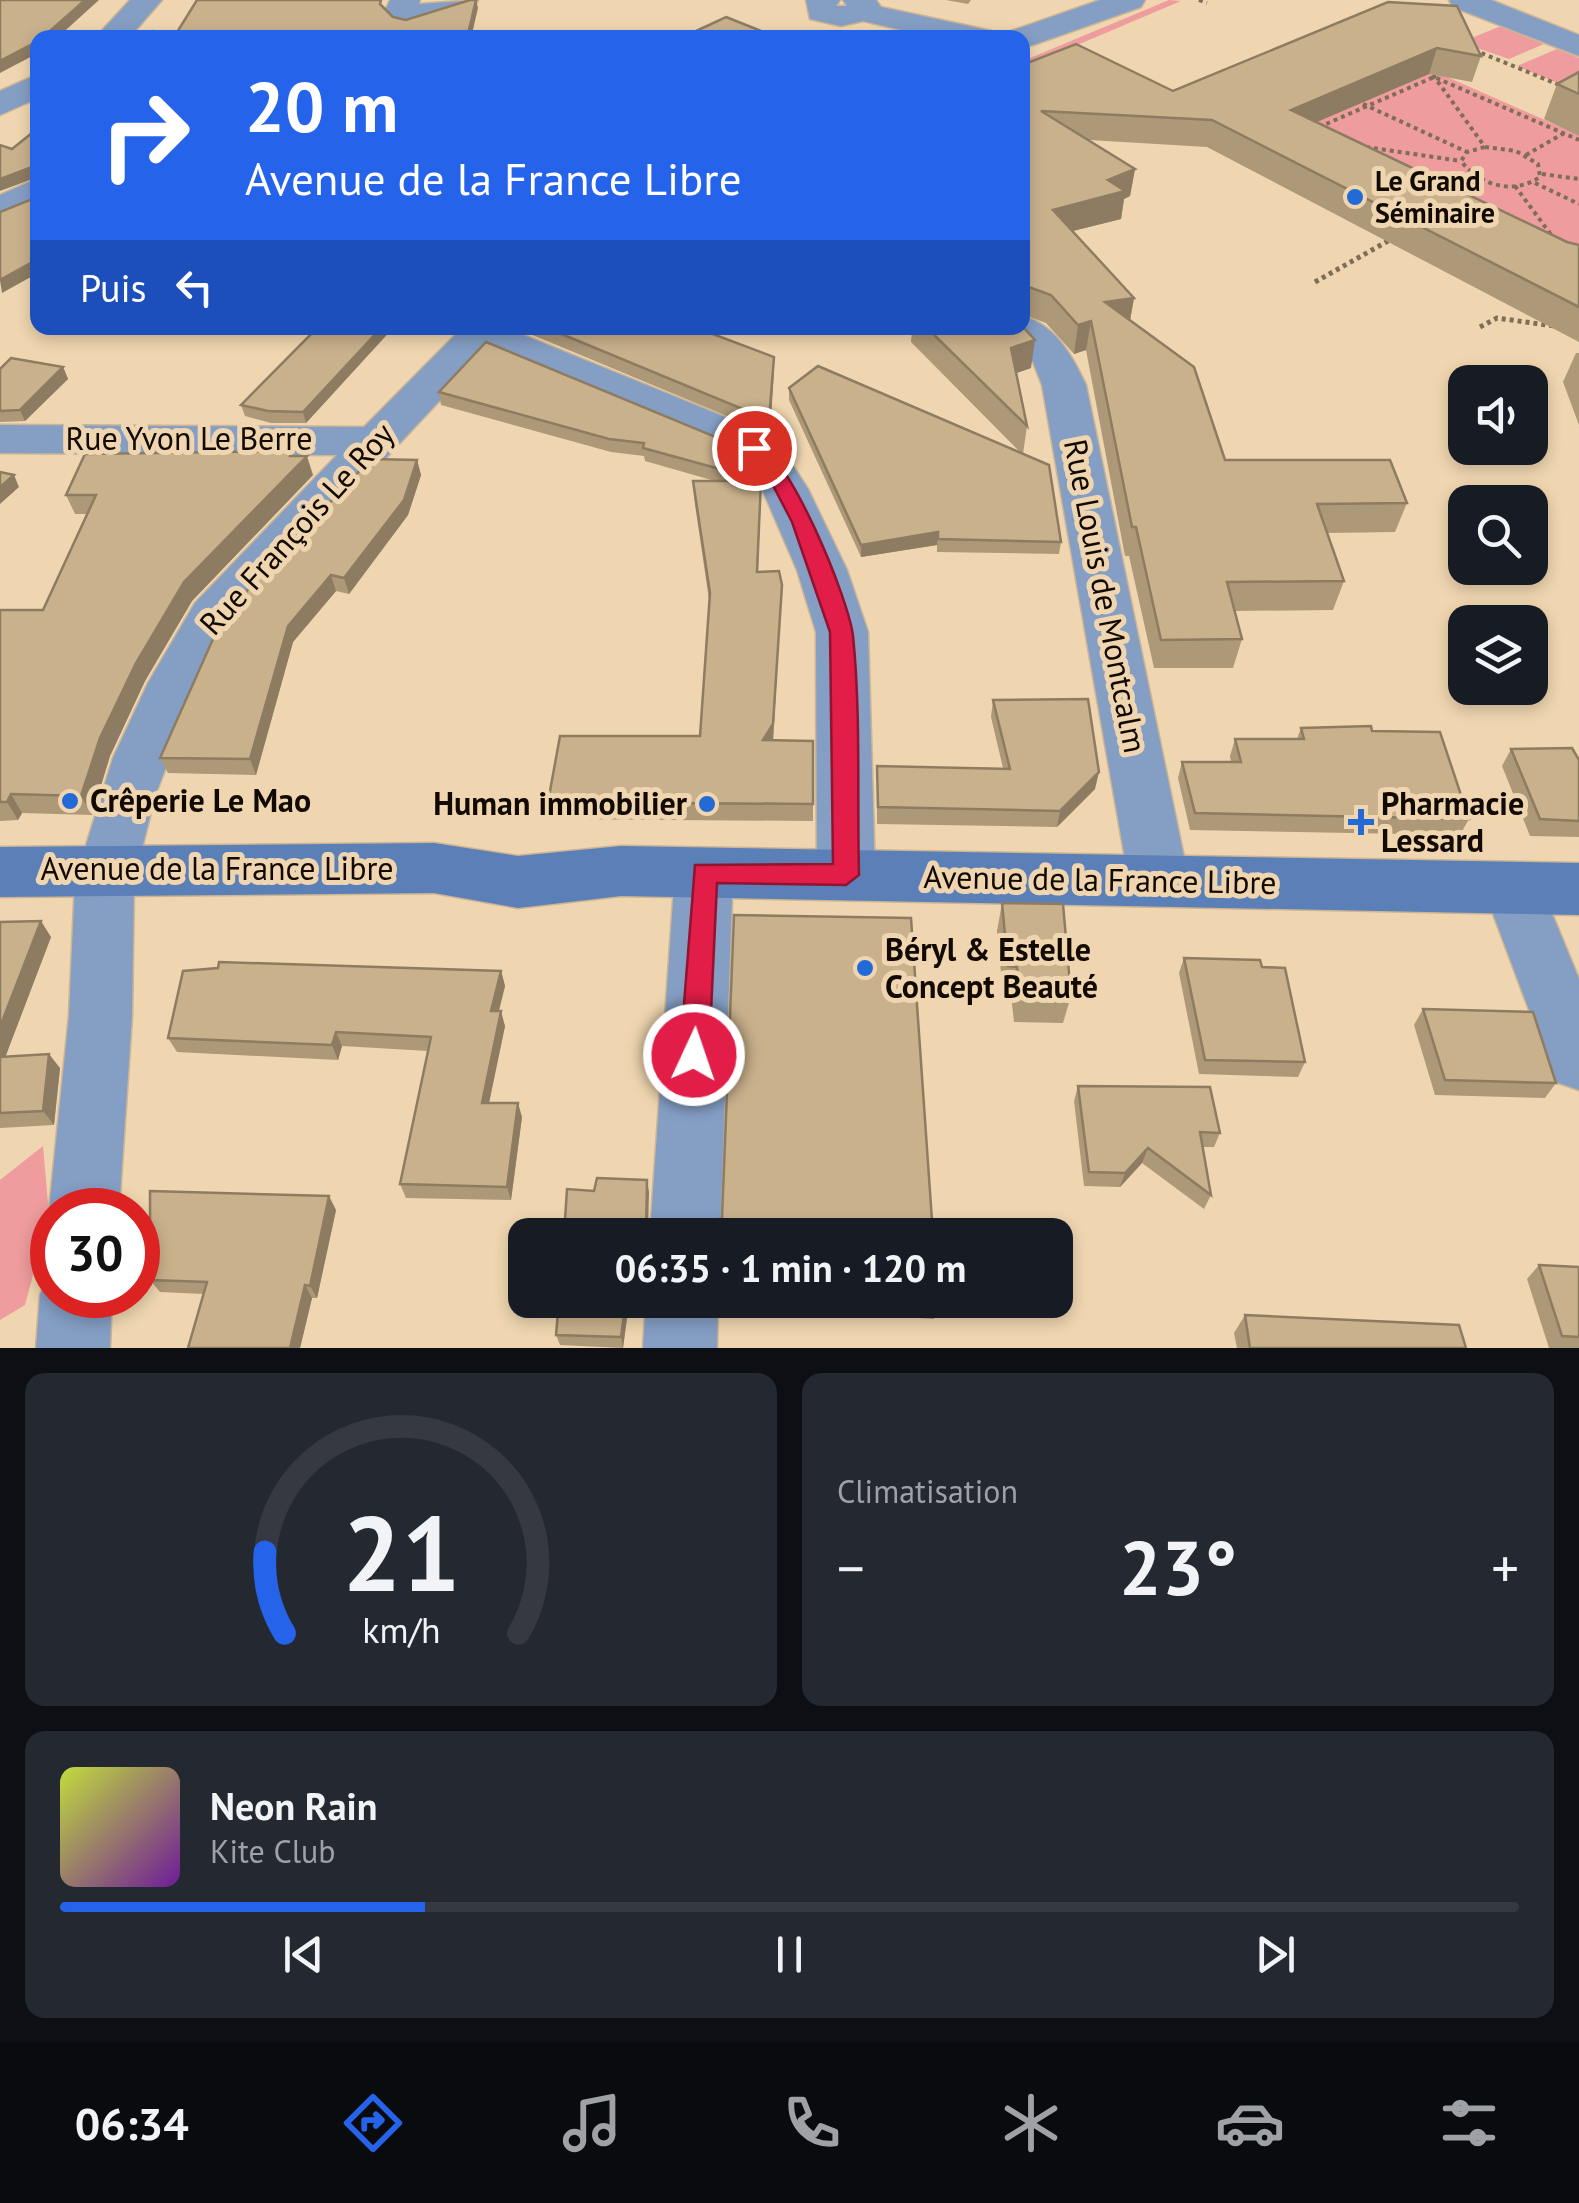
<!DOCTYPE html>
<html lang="fr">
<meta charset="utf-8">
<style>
body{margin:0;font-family:"PT Sans",sans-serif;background:#242831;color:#f1f3f6;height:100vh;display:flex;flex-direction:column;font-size:38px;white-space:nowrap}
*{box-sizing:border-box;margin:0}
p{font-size:32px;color:#9ea1a6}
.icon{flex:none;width:55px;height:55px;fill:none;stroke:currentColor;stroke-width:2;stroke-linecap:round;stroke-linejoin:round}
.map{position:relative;height:1348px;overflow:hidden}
.drawer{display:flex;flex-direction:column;gap:25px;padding:25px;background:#0d0f14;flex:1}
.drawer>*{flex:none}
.hud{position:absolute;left:30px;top:30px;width:1000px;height:305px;border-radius:20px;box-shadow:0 5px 15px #0003;background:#2563eb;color:#fff;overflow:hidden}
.controls{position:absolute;left:1448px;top:365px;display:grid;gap:20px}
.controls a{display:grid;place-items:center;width:100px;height:100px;border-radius:20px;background:#171b24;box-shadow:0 5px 15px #0003;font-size:50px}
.speed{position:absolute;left:30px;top:1188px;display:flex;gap:20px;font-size:50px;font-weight:700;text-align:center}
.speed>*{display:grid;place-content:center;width:130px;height:130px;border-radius:50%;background:#171b24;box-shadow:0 5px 15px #0003;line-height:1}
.speed .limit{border:15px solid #d22;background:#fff;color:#111}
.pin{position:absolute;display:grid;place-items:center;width:85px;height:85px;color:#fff;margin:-42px;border:5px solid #fff;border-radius:50%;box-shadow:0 2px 10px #0007}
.me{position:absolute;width:110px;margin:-55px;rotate:3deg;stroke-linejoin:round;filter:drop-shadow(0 0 8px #0008)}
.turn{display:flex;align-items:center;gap:35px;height:210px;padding:0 50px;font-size:45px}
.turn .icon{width:130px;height:130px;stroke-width:2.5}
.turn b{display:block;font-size:70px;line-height:85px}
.then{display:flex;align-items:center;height:95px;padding:0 50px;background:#0003;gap:20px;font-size:38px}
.big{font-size:75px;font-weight:600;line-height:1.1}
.drawer .card{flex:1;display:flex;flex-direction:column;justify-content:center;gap:15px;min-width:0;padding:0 35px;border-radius:20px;background:#242831}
.drawer .dial{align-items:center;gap:0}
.dial svg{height:260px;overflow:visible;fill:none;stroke:#363941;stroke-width:7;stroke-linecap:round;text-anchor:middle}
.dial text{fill:#f1f3f6;stroke:none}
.song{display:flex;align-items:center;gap:30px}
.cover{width:120px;height:120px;border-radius:15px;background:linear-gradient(135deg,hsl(70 70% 55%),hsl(280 70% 35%))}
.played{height:10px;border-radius:5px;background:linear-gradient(90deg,#2563eb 25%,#363941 25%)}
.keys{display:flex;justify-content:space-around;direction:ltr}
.heat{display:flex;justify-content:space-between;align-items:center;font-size:55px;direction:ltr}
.drawer .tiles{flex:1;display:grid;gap:25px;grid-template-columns:1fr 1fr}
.card:last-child{grid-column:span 2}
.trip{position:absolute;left:508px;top:1218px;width:565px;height:100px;border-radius:20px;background:#171b24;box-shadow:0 5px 15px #0003;font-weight:600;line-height:100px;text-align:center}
.dock{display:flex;height:160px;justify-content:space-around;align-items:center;background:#090b0e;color:#9ea1a6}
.dock .icon{width:70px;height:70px}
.dock .active{color:#2563eb}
.dock b{font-size:45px;color:#f1f3f6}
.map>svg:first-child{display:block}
.green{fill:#ee9c9d}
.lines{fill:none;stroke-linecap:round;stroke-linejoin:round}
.minor-casing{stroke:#ccb594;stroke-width:3}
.secondary-casing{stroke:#ccb594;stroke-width:3}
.path-far1{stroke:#7f6e57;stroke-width:4;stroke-dasharray:4 4;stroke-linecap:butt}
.path{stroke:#7f6e57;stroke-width:5;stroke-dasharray:4 4;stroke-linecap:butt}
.minor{fill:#859ec4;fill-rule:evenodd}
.secondary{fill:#5b7fb7;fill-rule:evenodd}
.wall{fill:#ad9878}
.shaded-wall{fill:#8d7c62}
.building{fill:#c9b18c;stroke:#8d7c62;stroke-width:2.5}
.route{fill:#e11d48;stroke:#92132f;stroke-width:2.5}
.poi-dot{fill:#236ad6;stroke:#efd6b0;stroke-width:4}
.labels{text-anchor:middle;stroke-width:10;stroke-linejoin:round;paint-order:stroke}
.far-poi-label{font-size:28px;font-weight:bold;fill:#120a01;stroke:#efd6b0;text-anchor:start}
.street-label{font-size:32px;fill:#120a01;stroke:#efd6b0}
.poi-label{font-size:32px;font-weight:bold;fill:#120a01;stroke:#efd6b0;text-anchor:start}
</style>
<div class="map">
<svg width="1579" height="1348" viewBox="0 0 1579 1348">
<rect width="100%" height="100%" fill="#efd6b0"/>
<!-- green -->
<g class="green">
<path d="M1169,0L1181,1L1023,68V61Z"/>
<path d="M1501,26L1544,44L1509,59L1471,46L1469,39Z"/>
<path d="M1557,49L1579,58V88L1574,90L1517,66Z"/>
<path d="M1423,73L1445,76L1579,135V277L1295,130Z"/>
<path d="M43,1146L49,1215L25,1305L0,1320V1180Z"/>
</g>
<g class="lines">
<!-- minor casing -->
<g class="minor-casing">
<g id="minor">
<path d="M130,0H162L129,38H95Z"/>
<path d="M390,0H420L419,4L478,0L474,7L409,26L398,24L385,11Z"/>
<path d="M806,0H840L836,6H847L843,0H876L881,7L992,31L997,38H936L863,21L841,26L810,19Z"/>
<path d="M1100,0H1145L1141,7L1033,45L1022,47V38H1006L1011,31Z"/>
<path d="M1449,0H1491L1579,35V56L1453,7Z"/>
<path d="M38,74V98L0,115V91Z"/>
<path d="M38,178V205L0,222V195Z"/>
<path d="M1022,316C1055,324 1073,357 1086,385L1189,881L1180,898L1159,905L1138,898L1129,881L1042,385L1033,362L998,328H1022Z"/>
<path d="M462,328H506L757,430L781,447L808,489L847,570L868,632L875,875L867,892L846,899L825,892L817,875L816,632L797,570L762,489L748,467L725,450L487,350L252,601L216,653L184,720L155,796L134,881L132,1016L119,1210H52V1218L49,1210L69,1016L75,881L113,758L148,683L195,603L337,455L0,453V425L364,427Z"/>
<path d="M704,848L725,855L733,872L720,1235H650L675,872L683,855Z"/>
<path d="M1513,862L1534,870L1579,979V1090L1556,1082L1483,887L1492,870Z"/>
<path d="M52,1268V1295H112L110,1348H36L40,1295Z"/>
<path d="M646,1300H718L717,1348H643Z"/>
</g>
</g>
<!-- secondary casing -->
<g class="secondary-casing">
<path id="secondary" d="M434,843L518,856L621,846L1579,863V915L621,896L518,908L434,893L0,897V847Z"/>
</g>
<!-- path-far1 -->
<g class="path-far1">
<path d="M1199,0L1207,3"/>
<path d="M1474,50L1579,93"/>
<path d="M1433,75L1485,147"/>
<path d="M1363,104L1467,152"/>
<path d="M1319,127L1434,77L1579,140"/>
<path d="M1366,147L1461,161"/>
<path d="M1485,147L1516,151L1538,164L1540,177C1514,195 1480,186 1461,161L1467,152Z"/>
<path d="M1526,155L1566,132"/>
<path d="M1542,174L1579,179"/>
<path d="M1535,183L1579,204"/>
<path d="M1515,186L1552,236"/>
<path d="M1452,191L1479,179"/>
</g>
<!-- path -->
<g class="path">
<path d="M1315,282L1388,241"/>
<path d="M1480,327L1497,318L1554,326"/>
</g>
<!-- minor -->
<use href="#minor" class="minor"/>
<!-- secondary -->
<use href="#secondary" class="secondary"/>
</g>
<!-- wall -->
<g class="wall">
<path d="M946,0H971L968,4Z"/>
<path d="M1388,2L1481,56L1472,82L1429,74L1317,122L1567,242L1579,245V342L1207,147L1089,140L1135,169L1130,196L1124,199L1121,219L1072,231L1134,298L1130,320L1225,460L1407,503L1395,532L1327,533L1344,581L1333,610L1234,611L1242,639L1233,668H1154L1129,556H1125L1086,350L1074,354L1046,323L1022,314V65L1173,91Z"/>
<path d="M1579,72V136L1544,119L1557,84Z"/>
<path d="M317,328H393L306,423H271L245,416L241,405Z"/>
<path d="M522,328H697L774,357L770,434L523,331Z"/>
<path d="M907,328H1022L1031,368L1016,373L1027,426L1023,454L1061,542L1059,554L937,552V545L861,557L789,400V388L1021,453L911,342L912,331Z"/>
<path d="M486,342L761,481L758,572L782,585L773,741H813V821L551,819L548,802L700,736L709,600L694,498L693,481H715L645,461L644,456L611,452L441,405L439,392Z"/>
<path d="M1576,353H1579V425L1563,382Z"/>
<path d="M63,367L68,379L25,421L0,422V369Z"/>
<path d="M293,456L313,475L192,601L145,681L110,756L92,815L22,813L18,820L0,821V610H43L87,514H75L66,495Z"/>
<path d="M417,460L421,475L408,515L349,594L336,591L293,642L256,775L168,773L160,758Z"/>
<path d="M993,700L1095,789L1057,827L877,824V766L1003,768L991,717Z"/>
<path d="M1301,728L1372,731L1469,819L1460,835L1190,830L1178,778L1182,762H1231L1230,756L1235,739H1297Z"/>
<path d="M1511,749L1579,760V837L1530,836L1502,766Z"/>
<path d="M1002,903L1071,996L1063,1023L1014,1022L1011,995L1003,994L997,931Z"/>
<path d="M0,922L51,937L5,1057L60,1068L54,1125L0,1128Z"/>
<path d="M1184,958L1262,967L1305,1062L1298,1077L1199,1074L1179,973Z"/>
<path d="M501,971L505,986L499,1011L505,1026L489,1103L522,1117L511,1200L406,1198L400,1184L428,1051L342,1046L338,1060L177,1052L168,1038Z"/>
<path d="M1423,1009L1556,1083L1545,1098L1435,1095L1414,1025Z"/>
<path d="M1078,1086L1220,1133L1214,1147H1202L1211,1195L1204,1209L1142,1163L1120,1187L1084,1186L1074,1101Z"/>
<path d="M336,1210L317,1298H312L300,1348H188L204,1294L160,1292L150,1280Z"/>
<path d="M712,1222L933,1235H713Z"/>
<path d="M1539,1265L1579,1267V1348H1549L1527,1279Z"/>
<path d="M559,1300H645L642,1309L628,1310L623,1348L560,1345L556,1335Z"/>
<path d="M820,1300H937V1303L934,1319L820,1312Z"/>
<path d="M1245,1315L1466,1348H1237L1234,1333Z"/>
</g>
<!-- shaded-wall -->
<g class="shaded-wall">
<path d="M85,0H99L57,38H42Z"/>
<path d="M476,0L478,8L471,38H459Z"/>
<path d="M38,41V53L0,73V61Z"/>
<path d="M1437,48L1429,74L1284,136L1291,110Z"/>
<path d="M37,165L38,177L0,191V179Z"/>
<path d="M1135,169L1130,196L1124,199L1121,219L1049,237L1053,210L1108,180Z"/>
<path d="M38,259V273L2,293L0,280Z"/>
<path d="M1134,298L1129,326L1105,302Z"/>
<path d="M1091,321L1086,350L1074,354L1078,325Z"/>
<path d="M381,328H393L306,423L303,412Z"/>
<path d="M1035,340L1031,368L1008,376L1011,348Z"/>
<path d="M774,357V371L770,434L769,420Z"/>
<path d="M63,367L68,379L25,421L20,410Z"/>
<path d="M291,451L296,467L307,456L313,475L192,601L145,681L110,756L92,815L81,796L100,738L136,663L184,582L290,456Z"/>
<path d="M417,460L421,475L408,515L349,594L344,578Z"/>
<path d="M14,475L19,487L0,504V487Z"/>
<path d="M938,532L937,545L861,557V545Z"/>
<path d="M331,575L336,591L293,642L256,775L250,759L288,626Z"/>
<path d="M782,585L773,740H763Z"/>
<path d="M1099,772L1095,789L1057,827L1060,811Z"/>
<path d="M11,794L22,813L18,820L7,802Z"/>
<path d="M41,921L51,937L0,1071V1027Z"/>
<path d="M501,971L505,986L495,1025L491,1011Z"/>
<path d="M501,1011L505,1026L486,1117L482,1103Z"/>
<path d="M336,1032L342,1046L338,1060L332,1045Z"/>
<path d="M49,1054L60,1068L54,1125L43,1111Z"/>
<path d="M518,1103L522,1117L511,1200L507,1187Z"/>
<path d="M1148,1148L1142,1163L1120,1187L1125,1173Z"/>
<path d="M647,1180L649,1192L648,1235H646Z"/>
<path d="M329,1196L336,1210L317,1298L310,1286Z"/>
<path d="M305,1285L312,1298L300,1348H290Z"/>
<path d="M626,1300L628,1310L623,1348L621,1337Z"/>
</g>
<!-- building -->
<g class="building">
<path d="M0,0H85L42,38H38V41L0,61Z"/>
<path d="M197,0H381L380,4L393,17L406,20L470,0H476L468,34L459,38H146L153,31L176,34Z"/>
<path d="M1388,2L1457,6L1481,56L1437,48L1291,110L1567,242L1579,245V307L1212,120L1041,111L1135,169L1108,180L1125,191L1053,210L1134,298L1105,302L1194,367L1225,460H1390L1407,503L1317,504L1344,581L1227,582L1242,639L1161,640L1136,527H1132L1091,321L1078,325L1051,295L1023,285L1022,292V65L1076,44L1173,91Z"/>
<path d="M726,17L766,33L764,38H681Z"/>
<path d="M1579,72V94L1557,84Z"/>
<path d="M38,128V259L0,280V212L35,198L37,165L0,179V145L12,149Z"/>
<path d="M1022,326L1035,340L1011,348L1027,426L927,328H1022Z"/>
<path d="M317,328H381L303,412L268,411L241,405Z"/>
<path d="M547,328H697L774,357L769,420Z"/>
<path d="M486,342L723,440L745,456L760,480L643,448L644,443L609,439L439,392Z"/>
<path d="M11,358L63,367L20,410L0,411V369Z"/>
<path d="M818,366L1049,465L1061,542L938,539V532L861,545L789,388Z"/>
<path d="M291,451L290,456H307L184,582L136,663L100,738L81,796L11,794L7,802H0V610H43L96,495H66L85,454Z"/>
<path d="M371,459L417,460L404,500L344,578L331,575L288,626L250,759L160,758L213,639L249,588Z"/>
<path d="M0,472L14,475L0,487Z"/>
<path d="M693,481H761L757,572L779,571L782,585L773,724L763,740L813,741V804L548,802L560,736H700L710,593Z"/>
<path d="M1088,699L1099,772L1060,811L878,807L877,766L1010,769L993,700Z"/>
<path d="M1371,726L1372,731L1440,732L1469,819L1195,813L1182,762H1241L1235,739H1304L1301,728Z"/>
<path d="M1572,748L1579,760V821L1540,819L1511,749Z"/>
<path d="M1002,903L1063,904L1071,996L1020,994L1017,967L1008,966Z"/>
<path d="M734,915L911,918L933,1235H744L712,1222L722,1218Z"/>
<path d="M41,921L0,1027V922Z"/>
<path d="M1184,958L1260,960L1262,967L1285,968L1305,1062L1205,1060Z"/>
<path d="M219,962L501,971L491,1011H501L482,1103H518L507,1187L400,1184L431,1037L336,1032L332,1045L168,1038L183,971L218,968Z"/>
<path d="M1423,1009L1533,1012L1556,1083L1445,1080Z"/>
<path d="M49,1054L43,1111L0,1113V1057Z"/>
<path d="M1078,1086L1210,1087L1220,1133L1200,1132L1211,1195L1148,1148L1125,1173L1089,1172Z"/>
<path d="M597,1178L647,1180L646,1235H564L567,1189L594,1191Z"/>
<path d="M150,1191L329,1196L310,1286L305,1285L290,1348H188L207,1282L150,1280Z"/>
<path d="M1539,1265L1579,1267V1337L1562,1336Z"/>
<path d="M559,1300H626L621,1337L556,1335Z"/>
<path d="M885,1300H937V1303Z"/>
<path d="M1245,1315L1459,1325L1466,1348H1250Z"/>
</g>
<!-- route -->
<path class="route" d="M754,441C789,452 849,600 853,636C861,714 857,796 859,875L846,885L717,883L709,1055L704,1064L694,1068L685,1064L680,1055L695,865L833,864L830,632L792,522L766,472L744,448Z"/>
<!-- markers -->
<g class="poi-dot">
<circle cx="1355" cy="197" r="10"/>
<circle cx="70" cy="801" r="10"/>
<circle cx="707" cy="804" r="10"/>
<path d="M1356 807h10v10h10v10h-10v10h-10v-10h-10v-10h10z"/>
<circle cx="865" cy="968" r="10"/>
</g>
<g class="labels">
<!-- far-poi labels -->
<g class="far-poi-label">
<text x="1375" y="191">Le Grand<tspan x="1375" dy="32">Séminaire</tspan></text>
</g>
<!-- street labels -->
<g class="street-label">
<text x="189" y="450">Rue Yvon Le Berre</text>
<text transform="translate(297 529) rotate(-48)" y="11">Rue François Le Roy</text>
<text transform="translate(1105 596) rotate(79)" y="11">Rue Louis de Montcalm</text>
<text x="217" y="880">Avenue de la France Libre</text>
<text transform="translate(1100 880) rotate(1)" y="11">Avenue de la France Libre</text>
</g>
<!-- poi labels -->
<g class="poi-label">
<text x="90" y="812">Crêperie Le Mao</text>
<text x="687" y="815" text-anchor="end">Human immobilier</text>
<text x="1381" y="815">Pharmacie<tspan x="1381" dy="37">Lessard</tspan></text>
<text x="885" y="961">Béryl &amp; Estelle<tspan x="885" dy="37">Concept Beauté</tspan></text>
</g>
</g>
</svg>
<div class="controls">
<a><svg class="icon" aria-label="sound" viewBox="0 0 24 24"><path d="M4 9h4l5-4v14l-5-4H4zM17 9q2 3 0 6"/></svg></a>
<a><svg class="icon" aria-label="search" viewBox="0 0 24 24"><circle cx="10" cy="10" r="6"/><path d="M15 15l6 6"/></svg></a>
<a><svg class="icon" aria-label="layers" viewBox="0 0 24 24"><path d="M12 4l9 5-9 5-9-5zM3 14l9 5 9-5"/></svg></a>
</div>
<div class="speed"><div class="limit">30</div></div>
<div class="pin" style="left:754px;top:448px;background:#d93025"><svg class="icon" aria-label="arrive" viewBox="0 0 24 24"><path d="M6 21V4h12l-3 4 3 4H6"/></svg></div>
<svg class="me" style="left:694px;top:1055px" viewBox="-20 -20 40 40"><circle r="17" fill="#e11d48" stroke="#fff" stroke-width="3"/><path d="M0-11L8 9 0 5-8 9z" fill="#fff"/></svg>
<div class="trip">06:35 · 1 min · 120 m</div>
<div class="hud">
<div class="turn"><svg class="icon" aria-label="right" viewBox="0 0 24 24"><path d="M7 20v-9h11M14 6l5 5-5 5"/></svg><div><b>20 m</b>Avenue de la France Libre</div></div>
<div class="then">Puis<svg class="icon" aria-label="left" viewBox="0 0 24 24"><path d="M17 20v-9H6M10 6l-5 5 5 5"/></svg></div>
</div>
</div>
<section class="drawer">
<div class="tiles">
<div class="card dial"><svg viewBox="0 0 100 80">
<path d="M14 69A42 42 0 1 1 86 69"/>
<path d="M14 69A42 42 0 0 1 8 44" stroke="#2563eb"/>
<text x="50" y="56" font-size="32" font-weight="700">21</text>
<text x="50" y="72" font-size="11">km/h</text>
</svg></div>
<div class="card"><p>Climatisation</p>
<div class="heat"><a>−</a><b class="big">23°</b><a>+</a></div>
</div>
<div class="card">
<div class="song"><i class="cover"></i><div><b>Neon Rain</b><p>Kite Club</p></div></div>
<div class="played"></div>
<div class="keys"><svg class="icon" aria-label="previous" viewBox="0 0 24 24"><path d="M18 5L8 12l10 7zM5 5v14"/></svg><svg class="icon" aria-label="pause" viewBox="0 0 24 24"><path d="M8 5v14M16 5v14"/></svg><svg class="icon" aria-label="next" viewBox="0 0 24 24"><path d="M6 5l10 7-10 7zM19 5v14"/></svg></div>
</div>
</div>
</section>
<nav class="dock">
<b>06:34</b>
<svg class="icon active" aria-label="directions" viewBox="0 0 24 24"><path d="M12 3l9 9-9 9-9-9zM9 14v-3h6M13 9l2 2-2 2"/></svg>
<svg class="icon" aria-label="music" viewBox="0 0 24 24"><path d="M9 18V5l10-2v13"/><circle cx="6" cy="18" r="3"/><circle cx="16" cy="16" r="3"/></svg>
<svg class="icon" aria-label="phone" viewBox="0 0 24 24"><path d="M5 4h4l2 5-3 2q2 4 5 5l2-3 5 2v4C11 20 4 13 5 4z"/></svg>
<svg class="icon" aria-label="climate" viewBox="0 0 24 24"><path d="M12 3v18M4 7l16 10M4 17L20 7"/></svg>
<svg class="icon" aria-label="car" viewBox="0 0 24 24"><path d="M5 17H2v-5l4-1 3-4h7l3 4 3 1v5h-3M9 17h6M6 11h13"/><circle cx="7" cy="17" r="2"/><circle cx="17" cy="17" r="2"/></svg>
<svg class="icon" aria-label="filters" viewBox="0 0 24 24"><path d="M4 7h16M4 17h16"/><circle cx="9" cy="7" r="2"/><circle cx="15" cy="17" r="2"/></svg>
</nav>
